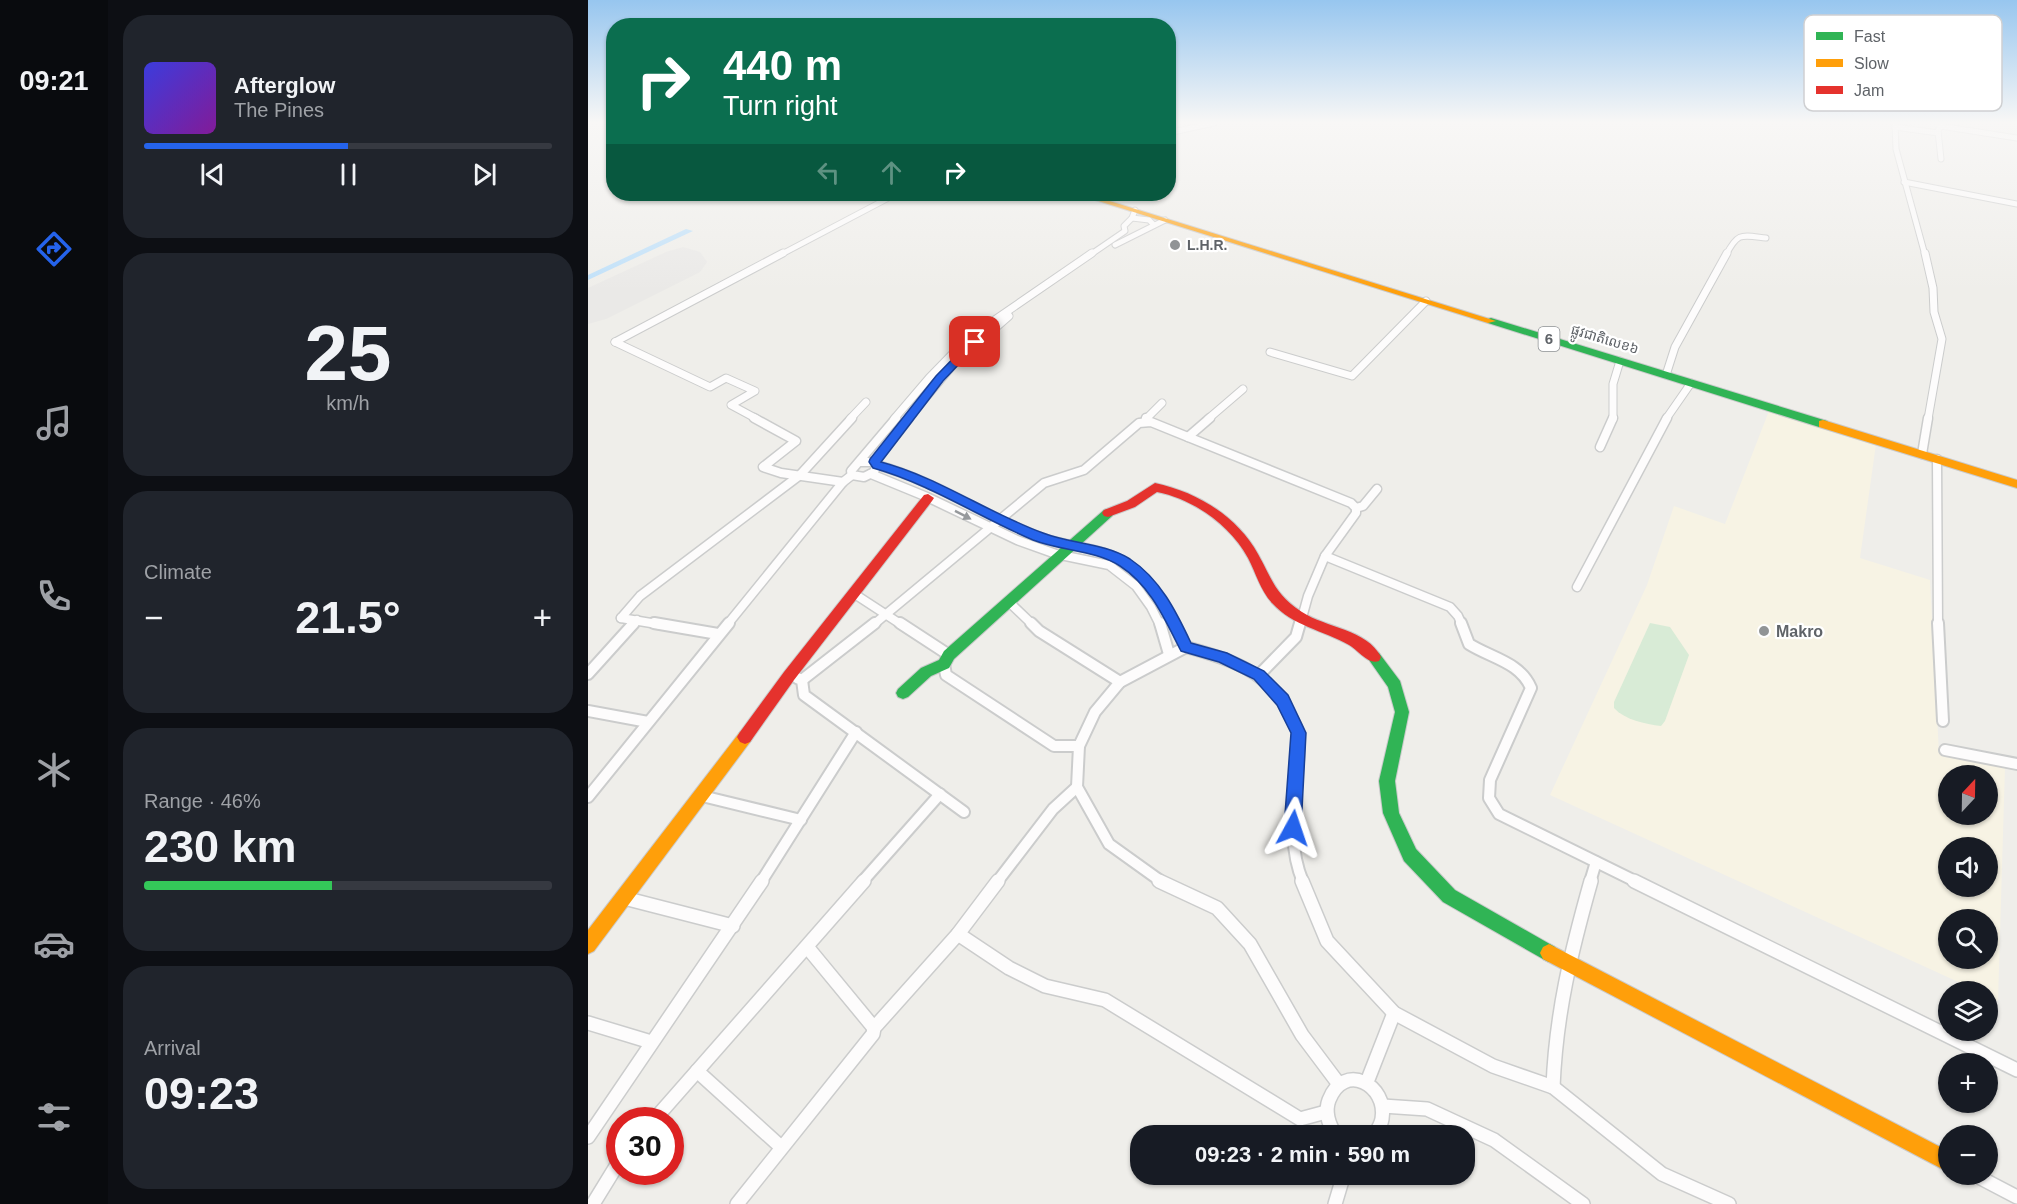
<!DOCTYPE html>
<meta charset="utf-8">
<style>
body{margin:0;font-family:Arial,"Noto Sans Khmer",sans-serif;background:#20242c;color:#f1f3f6;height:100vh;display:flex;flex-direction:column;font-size:22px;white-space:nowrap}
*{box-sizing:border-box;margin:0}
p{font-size:20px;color:#9ea1a6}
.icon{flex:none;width:33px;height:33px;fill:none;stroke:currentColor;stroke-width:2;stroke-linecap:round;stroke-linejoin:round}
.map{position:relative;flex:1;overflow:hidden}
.drawer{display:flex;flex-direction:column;gap:15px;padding:15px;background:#0d0f14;width:480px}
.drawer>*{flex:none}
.guide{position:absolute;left:18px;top:18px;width:570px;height:183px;border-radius:24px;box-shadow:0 2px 4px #0004;background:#0b6e4f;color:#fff;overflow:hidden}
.needle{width:39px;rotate:22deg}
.tools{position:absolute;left:1350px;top:765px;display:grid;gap:12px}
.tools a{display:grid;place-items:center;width:60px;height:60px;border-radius:50%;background:#171b24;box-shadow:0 2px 4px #0004;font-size:30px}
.speed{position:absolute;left:18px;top:1107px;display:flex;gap:12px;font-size:30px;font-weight:700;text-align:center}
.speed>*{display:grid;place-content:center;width:78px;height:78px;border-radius:50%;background:#171b24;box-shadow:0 2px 4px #0004;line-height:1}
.speed .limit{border:9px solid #d22;background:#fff;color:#111}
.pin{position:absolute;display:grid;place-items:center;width:51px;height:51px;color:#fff;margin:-26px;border-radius:12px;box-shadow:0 3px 9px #0006}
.me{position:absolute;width:66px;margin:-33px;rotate:5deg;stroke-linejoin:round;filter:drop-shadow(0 0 4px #0008)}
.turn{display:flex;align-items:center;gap:21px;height:126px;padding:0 18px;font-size:27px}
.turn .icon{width:78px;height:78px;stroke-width:2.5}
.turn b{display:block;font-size:42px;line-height:51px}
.lanes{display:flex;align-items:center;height:57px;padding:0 18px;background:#0003;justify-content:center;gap:30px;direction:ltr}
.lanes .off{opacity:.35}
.big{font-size:45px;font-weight:700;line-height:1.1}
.drawer .widget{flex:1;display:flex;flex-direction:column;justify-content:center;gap:9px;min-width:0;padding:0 21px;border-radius:24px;background:#20242c}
.drawer .dial{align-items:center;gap:0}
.dial b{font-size:78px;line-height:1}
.song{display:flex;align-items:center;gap:18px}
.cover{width:72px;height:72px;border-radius:9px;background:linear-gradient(135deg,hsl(240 70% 55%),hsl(290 70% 35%))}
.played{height:6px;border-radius:3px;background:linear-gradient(90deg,#2563eb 50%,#363941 50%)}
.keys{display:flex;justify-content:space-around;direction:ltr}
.heat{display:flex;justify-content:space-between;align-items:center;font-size:33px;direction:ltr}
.charge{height:9px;border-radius:4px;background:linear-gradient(90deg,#34c759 46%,#363941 0)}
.trip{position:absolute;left:542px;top:1125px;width:345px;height:60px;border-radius:24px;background:#171b24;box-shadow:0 2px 4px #0004;font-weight:700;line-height:60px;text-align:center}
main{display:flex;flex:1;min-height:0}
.tabs{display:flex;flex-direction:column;width:108px;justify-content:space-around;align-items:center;background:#090b0e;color:#9ea1a6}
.tabs .icon{width:42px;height:42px}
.tabs .selected{color:#2563eb}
.tabs b{font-size:27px;color:#f1f3f6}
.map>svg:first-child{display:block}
.commercial{fill:#f7f3e4;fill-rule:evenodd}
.green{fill:#d8ebd6}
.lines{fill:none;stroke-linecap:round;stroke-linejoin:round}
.canal{fill:#bfe0f9;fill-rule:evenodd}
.runway{fill:#eae9e7;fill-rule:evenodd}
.street-far4-casing{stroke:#cbcccc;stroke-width:7}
.street-far3-casing{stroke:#cbcccc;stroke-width:9}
.street-far2-casing{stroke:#cbcccc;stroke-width:11}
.street-far1-casing{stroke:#cbcccc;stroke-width:14}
.street-casing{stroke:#cbcccc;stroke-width:16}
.fast-casing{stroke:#cacacb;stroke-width:2}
.slow-casing{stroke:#cacacb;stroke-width:2}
.jam-casing{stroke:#cacacb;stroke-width:2}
.street-far4{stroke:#fdfcfc;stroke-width:5}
.street-far3{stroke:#fdfcfc;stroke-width:7}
.street-far2{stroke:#fdfcfc;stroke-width:8}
.street-far1{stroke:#fdfcfc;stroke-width:10}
.street{stroke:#fdfcfc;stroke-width:13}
.fast{fill:#30b455;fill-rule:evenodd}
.slow{fill:#ff9f0a;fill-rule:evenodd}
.jam{fill:#e5322d;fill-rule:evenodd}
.oneway{fill:#96999c}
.route{fill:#2563eb;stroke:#184099;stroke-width:1.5}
.poi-dot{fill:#919496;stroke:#fff;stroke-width:2}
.labels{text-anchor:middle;stroke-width:4.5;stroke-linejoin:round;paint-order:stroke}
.far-poi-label{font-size:14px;font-weight:bold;fill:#5f6368;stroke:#fff;text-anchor:start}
.far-street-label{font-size:14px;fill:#5f6368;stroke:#fff}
.shield{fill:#fff;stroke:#8f9295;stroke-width:1.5}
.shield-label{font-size:15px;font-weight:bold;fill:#5f6368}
.poi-label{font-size:16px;font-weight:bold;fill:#5f6368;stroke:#fff;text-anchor:start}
.key{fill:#fff;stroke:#cfd0d2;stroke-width:1.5}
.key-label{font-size:16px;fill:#5f6368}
</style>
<main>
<nav class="tabs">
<b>09:21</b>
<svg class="icon selected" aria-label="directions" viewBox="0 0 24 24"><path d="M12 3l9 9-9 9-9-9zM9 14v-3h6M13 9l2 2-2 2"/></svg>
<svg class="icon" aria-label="music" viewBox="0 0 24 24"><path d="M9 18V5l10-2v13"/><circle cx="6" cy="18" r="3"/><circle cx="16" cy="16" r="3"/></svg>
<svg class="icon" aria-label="phone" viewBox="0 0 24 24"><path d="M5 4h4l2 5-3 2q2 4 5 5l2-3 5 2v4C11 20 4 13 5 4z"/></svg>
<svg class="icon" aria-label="climate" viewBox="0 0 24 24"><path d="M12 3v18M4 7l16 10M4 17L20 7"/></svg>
<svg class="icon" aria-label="car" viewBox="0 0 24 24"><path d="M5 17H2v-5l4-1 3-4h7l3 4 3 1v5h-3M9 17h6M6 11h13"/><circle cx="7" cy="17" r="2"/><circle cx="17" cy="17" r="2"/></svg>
<svg class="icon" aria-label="filters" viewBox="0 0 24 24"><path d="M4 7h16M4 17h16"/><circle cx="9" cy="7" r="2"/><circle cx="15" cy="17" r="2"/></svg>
</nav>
<section class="drawer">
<div class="widget">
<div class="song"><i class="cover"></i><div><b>Afterglow</b><p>The Pines</p></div></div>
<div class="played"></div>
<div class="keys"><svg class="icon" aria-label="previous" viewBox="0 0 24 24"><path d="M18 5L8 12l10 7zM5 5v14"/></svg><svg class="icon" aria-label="pause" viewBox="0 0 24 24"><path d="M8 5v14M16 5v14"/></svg><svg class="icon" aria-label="next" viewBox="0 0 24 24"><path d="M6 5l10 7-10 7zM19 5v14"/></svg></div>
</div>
<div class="widget dial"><b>25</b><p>km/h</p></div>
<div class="widget"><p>Climate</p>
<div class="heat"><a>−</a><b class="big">21.5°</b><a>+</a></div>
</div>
<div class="widget"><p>Range · 46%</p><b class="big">230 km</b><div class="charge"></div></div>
<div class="widget"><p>Arrival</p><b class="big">09:23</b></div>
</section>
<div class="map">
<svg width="1429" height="1204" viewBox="0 0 1429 1204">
<rect width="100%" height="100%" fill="#efeeea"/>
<!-- commercial -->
<path class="commercial" d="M1181,411L1288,444L1272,558L1342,580L1351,754L1417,767L1410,1001L1400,996V992L1390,991L962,795L1059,585L1086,506L1137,524ZM1360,776H1400V814H1360ZM1360,848H1400V886H1360ZM1360,920H1400V958H1360Z"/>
<!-- green -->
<path class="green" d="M1062,623L1082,627L1101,655L1077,721L1073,726C1057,724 1037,720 1026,708V702Z"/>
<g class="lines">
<!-- canal -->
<path class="canal" d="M98,229L105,231L0,280V275Z"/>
<!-- runway -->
<path class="runway" d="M95,247L112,252L119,262L112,272L18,319L0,324V288L78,252Z"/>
<!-- street-far4 casing -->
<g class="street-far4-casing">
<g id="street-far4">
<path d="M1307,123L1308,149L1337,255"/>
<path d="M1307,127L1350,133"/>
<path d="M580,133L626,123"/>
<path d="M1353,159L1350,131L1352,126L1429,138"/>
<path d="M1316,182L1429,204"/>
<path d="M544,218L561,220L566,225"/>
<path d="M527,245L577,220"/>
<path d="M192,255L308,194"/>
<path d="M502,255L537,231L536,226L544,218L547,210"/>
<path d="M1138,255C1150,232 1153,235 1178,238"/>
</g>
</g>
<!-- street-far3 casing -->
<g class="street-far3-casing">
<g id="street-far3">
<path d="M1337,253L1345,288L1346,312L1354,339L1340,419"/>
<path d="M27,342L122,387L138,378L167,391L143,405L169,419"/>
<path d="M27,342L195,253"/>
<path d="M682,352L764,376L838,301"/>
<path d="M1078,375L1087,347L1139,253"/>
<path d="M262,419L278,402"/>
<path d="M306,419L341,378L379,339L504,253"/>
<path d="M320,419L365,365L421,316"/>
<path d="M558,419L574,403"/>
<path d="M620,419L655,389"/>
<path d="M1025,419V384L1032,361"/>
<path d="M1078,419L1103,383"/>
</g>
</g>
<!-- street-far2 casing -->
<g class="street-far2-casing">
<g id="street-far2">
<path d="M166,418L208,441L175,467L193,473L255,482"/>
<path d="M557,422L558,418"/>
<path d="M600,437L622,418"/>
<path d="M1012,447L1025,418"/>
<path d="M1334,454L1340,418"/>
<path d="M1349,459L1350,625"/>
<path d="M273,462H287L289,465L286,472L276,477L264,475L263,471L308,418"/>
<path d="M287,462L321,418"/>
<path d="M289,465C348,481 396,516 452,537C480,548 514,546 539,564C561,579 574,602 586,625"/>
<path d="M283,474L339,497L429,540L468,554L521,565L548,586L563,607L572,625"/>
<path d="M768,508L775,506L789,489"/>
<path d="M737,556L862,607L870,616L874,625"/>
<path d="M989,587L1079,418"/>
<path d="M265,593L314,625"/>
<path d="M421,602L445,625"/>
<path d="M33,618L52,596L212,475L264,418"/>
<path d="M33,618L75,625"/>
<path d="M45,625L49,620"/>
<path d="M139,625L255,482L264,475"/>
<path d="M285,625L456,483L496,470L551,423L563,422L763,503L768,508"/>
<path d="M712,625L720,596L737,556L768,513V508"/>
</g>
</g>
<!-- street-far1 casing -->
<g class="street-far1-casing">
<g id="street-far1">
<path d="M66,623L130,634"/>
<path d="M312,623L361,655"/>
<path d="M443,623L451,631L532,682"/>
<path d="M572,623L581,654"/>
<path d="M586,623L598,647"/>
<path d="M873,623L881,644C903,658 932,662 943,688L902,780L901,798L911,814L1049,882"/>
<path d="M1350,623L1355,721"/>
<path d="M356,664L358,675L466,746H491"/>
<path d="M0,674L46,623"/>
<path d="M671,675L708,637L712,623"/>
<path d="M209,678L214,680L216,695L376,812"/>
<path d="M214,680L287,623"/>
<path d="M0,711L60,722"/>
<path d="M1357,750L1429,764"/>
<path d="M114,796L213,820"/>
<path d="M0,797L141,623"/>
<path d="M173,882L268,732"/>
<path d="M274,882L352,794"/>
<path d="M409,882L465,809L489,787"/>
<path d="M574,882L521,844L489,787L491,746L507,712L532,682L598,647C642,659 681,671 702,715C705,721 711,729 711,736C712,785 695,835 715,882"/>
<path d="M1002,882L1008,862"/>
</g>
</g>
<!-- street casing -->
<g class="street-casing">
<g id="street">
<path d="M571,881L629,908L662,944L714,1035L750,1083"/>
<path d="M714,881L739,941L806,1013L905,1066L965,1087L1074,1174L1141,1204"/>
<path d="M1046,881L1429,1070"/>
<path d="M36,898L145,926"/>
<path d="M370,934L421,968L457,986L517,1000L712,1119L738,1112"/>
<path d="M220,948L286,1028"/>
<path d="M0,1023L63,1042"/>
<path d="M109,1071L193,1147"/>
<path d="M779,1082L806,1013"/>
<path d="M965,1087C968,1013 983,952 1003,881"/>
<path d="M795,1106L839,1109L906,1140L995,1204"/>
<path d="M66,1120L276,881"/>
<path d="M748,1136C741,1125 736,1113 741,1100C756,1061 800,1085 794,1119C793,1125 789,1131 786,1136"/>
<path d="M0,1137L174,881"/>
<path d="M1385,1174L1429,1197"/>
<path d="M5,1204L32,1160"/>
<path d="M149,1204L285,1034L286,1028L370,934L410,881"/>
<path d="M747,1204L756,1174"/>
</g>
</g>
<!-- fast casing -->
<g class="fast-casing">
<g id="fast">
<path d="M903,318L1239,421L1241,424L1239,427H1231L900,323V319Z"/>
<path d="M520,509L524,510L526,513L524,516L366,659L361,668L343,676L320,697L315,699L310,697L308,693L310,689L333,668L351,660L356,651L516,510Z"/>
<path d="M786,651L791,653L812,681L821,712L807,781L811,813L828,849L867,890L967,947L970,953L967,959L961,962L955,959L855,902L816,861L795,813L791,781L807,712L800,687L779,657L781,653Z"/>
</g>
</g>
<!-- slow casing -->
<g class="slow-casing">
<g id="slow">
<path d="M488,194H499L908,321L900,323Z"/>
<path d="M1235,420L1429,480V488L1231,427V421Z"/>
<path d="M157,730L162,732L165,737L162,742L6,951L0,954V930L152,732Z"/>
<path d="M961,944L1360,1151V1172L955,959L952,953L955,947Z"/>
</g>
</g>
<!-- jam casing -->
<g class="jam-casing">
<g id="jam">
<path d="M567,483C609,492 649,516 670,554C685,581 687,594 714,612C738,628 779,629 793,657L791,661C780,665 770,650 761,645C734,630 705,626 684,603C672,590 668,573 660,558C642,525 605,499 569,492L547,507L520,517L516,516L514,513L516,510L539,501Z"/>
<path d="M340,494L346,498L344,501L206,680L162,742L157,744L152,742L149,737L152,732L196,672L336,495Z"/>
</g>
</g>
<!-- street-far4 -->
<use href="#street-far4" class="street-far4"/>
<!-- street-far3 -->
<use href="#street-far3" class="street-far3"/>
<!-- street-far2 -->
<use href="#street-far2" class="street-far2"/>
<!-- street-far1 -->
<use href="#street-far1" class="street-far1"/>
<!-- street -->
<use href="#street" class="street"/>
<!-- fast -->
<use href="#fast" class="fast"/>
<!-- slow -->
<use href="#slow" class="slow"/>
<!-- jam -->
<use href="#jam" class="jam"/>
</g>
<!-- one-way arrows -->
<defs><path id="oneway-solid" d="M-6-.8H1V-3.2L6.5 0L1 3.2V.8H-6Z" transform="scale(1.5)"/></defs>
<use class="oneway" href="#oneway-solid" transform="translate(375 515) rotate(27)"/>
<!-- sky -->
<linearGradient id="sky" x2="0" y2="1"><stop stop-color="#97c6ef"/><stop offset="0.42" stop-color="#f8f7f6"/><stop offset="1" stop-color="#f8f7f6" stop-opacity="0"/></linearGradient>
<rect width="1429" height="291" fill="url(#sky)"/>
<!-- route -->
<path class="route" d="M383,340L392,342L355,381L293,462C350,477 400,513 455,533C483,544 516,543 542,559C572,579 588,611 603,643L639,653L676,671L700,695L718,733L713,828L710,833L705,836L699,833L696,828L703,733L689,705L666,679L631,662L593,651C577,620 563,586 532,566C507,550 473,551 445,540C391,517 342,484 285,468L281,462L282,459L348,376Z"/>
<!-- markers -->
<g class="poi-dot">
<circle cx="587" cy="245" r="6"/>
<circle cx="1176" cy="631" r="6"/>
</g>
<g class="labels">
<!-- far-poi labels -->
<g class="far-poi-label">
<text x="599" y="250">L.H.R.</text>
</g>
<!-- far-street labels -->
<g class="far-street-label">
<text transform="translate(1017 339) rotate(17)" y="5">ផ្លូវជាតិលេខ៦</text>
</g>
<!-- shield labels -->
<rect class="shield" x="950.5" y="327" width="21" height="24" rx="4.5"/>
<g class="shield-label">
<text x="961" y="344">6</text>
</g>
<!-- poi labels -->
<g class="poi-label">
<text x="1188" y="637">Makro</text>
</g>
</g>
<!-- legend -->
<rect x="1216" y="15" width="198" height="96" rx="9" class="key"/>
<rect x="1228" y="32" width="27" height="8" fill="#30b455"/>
<rect x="1228" y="59" width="27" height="8" fill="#ff9f0a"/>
<rect x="1228" y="86" width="27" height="8" fill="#e5322d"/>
<g class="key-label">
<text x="1266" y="42">Fast</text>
<text x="1266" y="69">Slow</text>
<text x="1266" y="96">Jam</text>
</g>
</svg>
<div class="tools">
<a><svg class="needle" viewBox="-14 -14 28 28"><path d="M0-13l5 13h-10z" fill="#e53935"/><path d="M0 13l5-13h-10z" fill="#9ea1a6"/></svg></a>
<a><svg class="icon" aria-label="sound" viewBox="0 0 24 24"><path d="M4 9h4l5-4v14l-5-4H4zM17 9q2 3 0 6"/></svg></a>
<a><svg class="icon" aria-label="search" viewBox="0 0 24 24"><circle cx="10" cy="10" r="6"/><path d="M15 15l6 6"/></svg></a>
<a><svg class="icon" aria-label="layers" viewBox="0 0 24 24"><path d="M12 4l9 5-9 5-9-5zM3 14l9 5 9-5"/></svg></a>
<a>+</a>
<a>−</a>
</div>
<div class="speed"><div class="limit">30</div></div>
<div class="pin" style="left:387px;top:342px;background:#d93025"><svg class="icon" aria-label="arrive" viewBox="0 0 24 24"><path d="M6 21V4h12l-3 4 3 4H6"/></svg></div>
<svg class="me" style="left:705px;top:828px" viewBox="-20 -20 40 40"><path d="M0-17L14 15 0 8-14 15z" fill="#2563eb" stroke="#fff" stroke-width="4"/></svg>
<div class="trip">09:23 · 2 min · 590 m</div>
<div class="guide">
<div class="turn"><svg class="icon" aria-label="right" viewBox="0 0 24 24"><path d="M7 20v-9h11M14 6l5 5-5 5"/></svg><div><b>440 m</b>Turn right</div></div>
<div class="lanes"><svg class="icon off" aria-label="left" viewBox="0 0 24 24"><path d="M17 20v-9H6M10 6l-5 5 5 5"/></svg><svg class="icon off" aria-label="ahead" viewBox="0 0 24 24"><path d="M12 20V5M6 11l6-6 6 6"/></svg><svg class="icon" aria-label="right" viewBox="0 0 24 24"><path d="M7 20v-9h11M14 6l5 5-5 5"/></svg></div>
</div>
</div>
</main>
